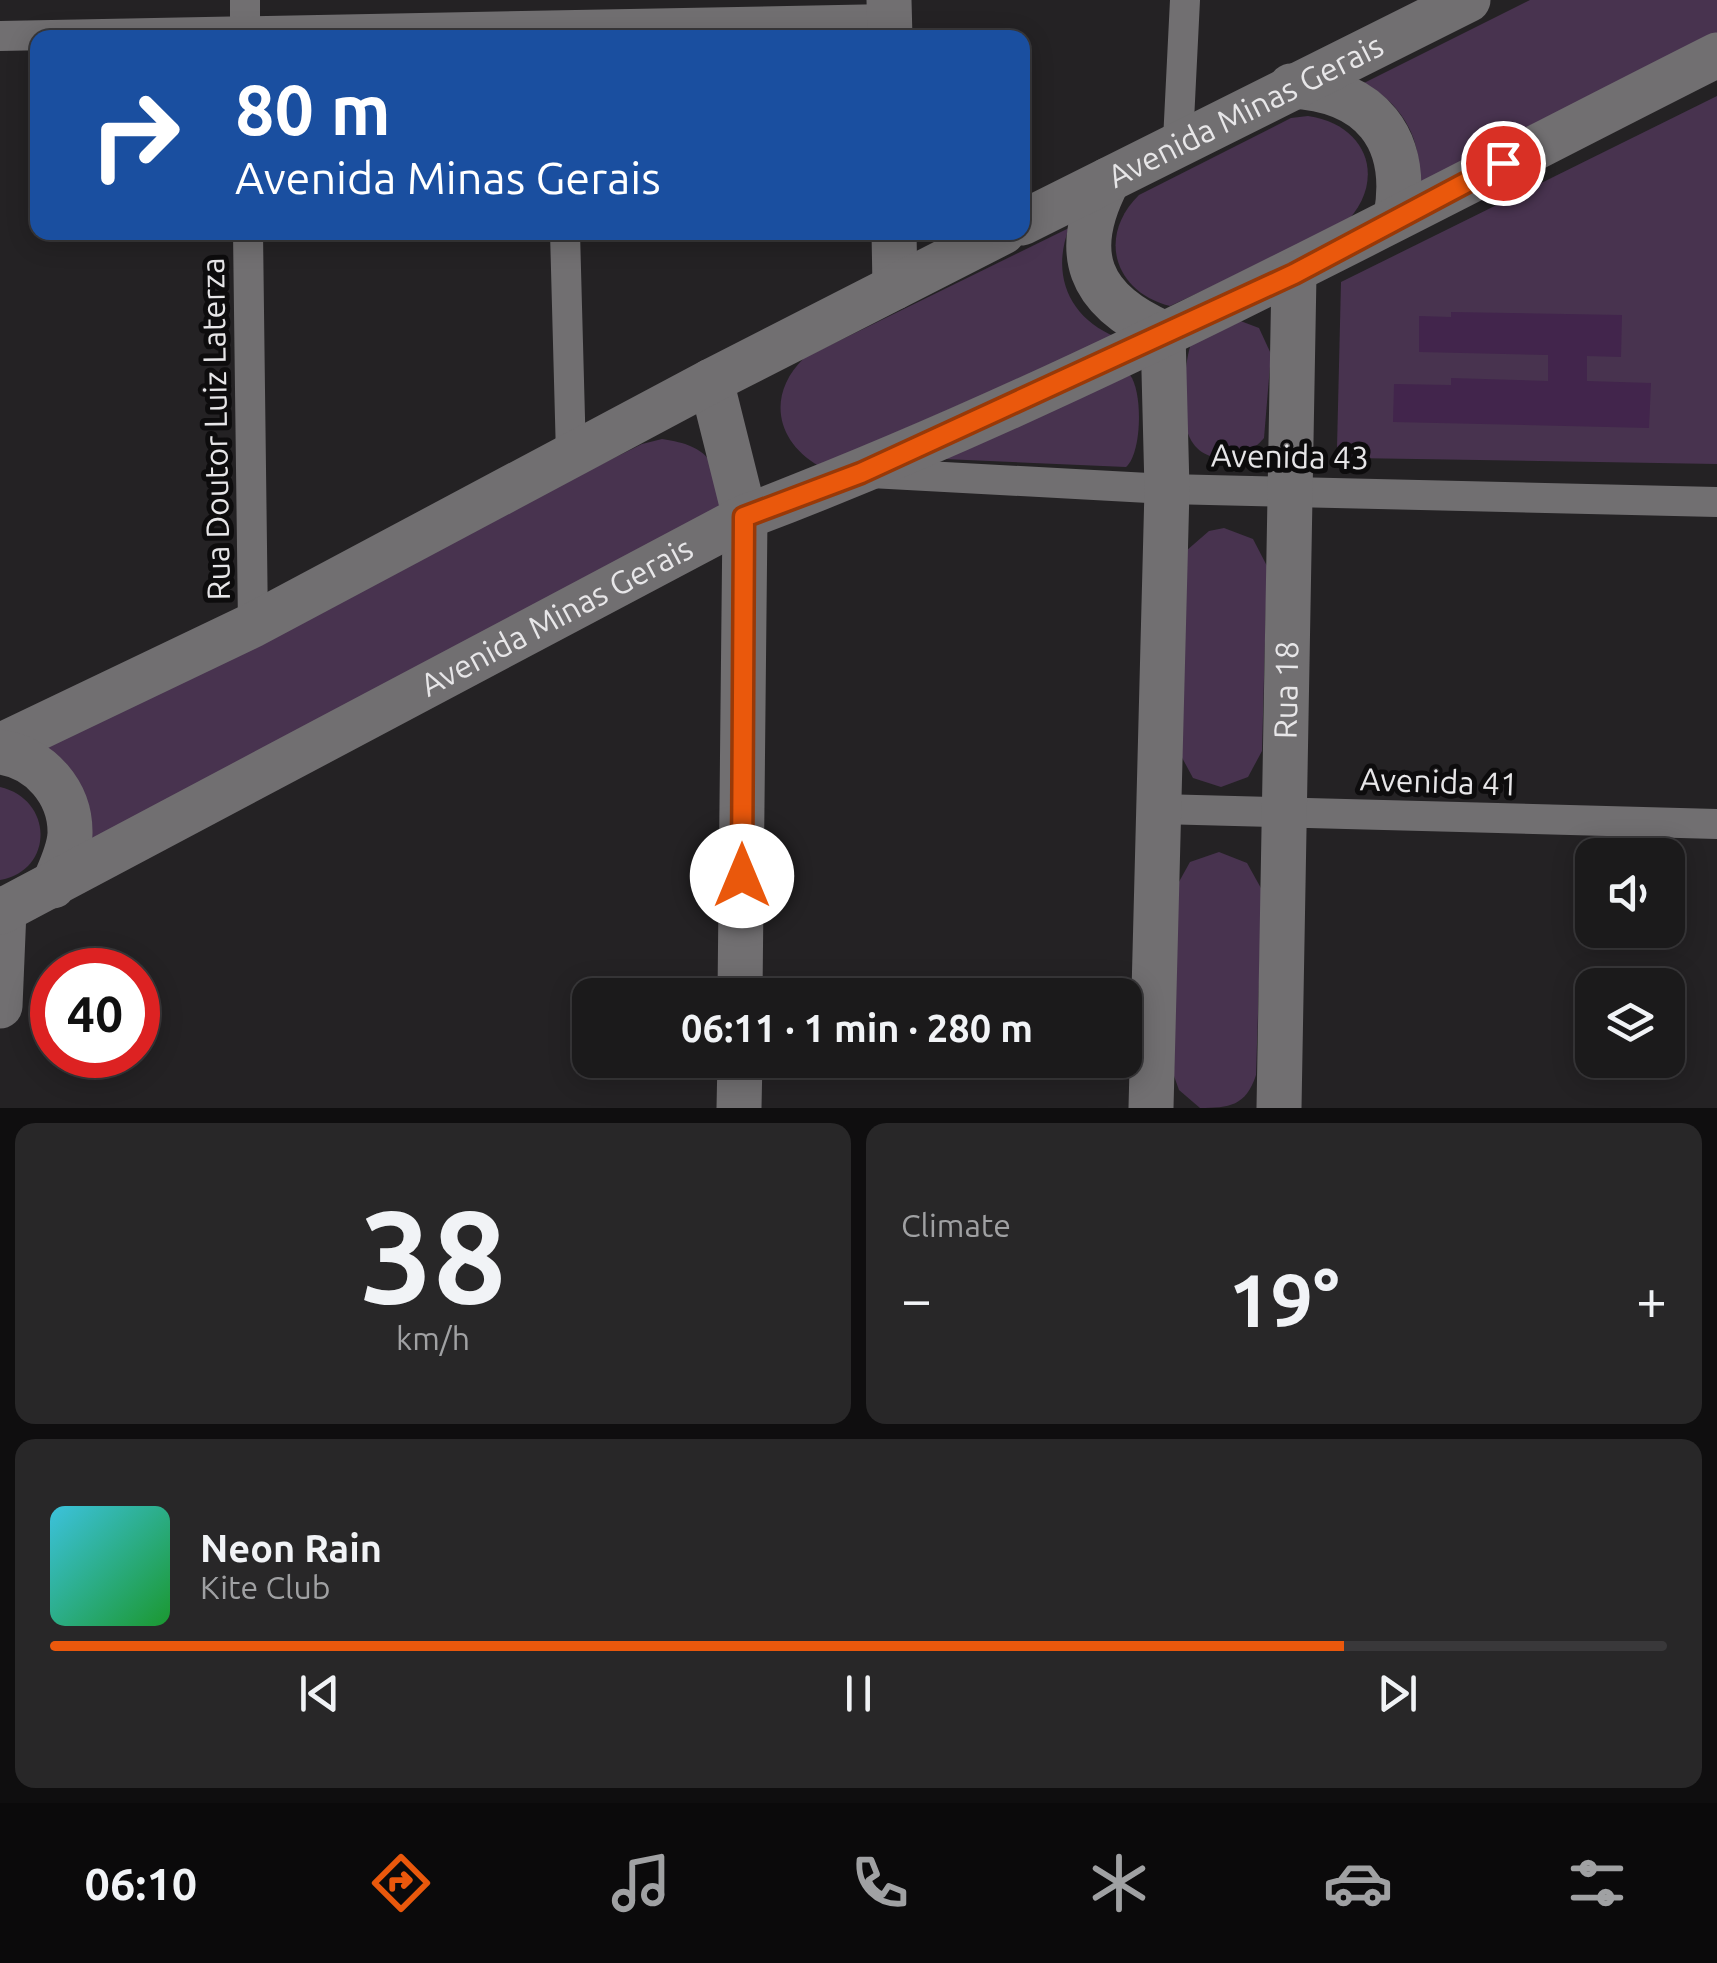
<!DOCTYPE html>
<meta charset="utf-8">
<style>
body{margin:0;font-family:Ubuntu,sans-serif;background:#282728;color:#f1f3f6;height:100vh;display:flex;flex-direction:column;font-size:38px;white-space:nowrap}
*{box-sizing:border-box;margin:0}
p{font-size:32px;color:#a0a1a3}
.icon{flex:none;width:55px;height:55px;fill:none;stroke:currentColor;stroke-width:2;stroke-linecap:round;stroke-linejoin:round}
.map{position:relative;height:1108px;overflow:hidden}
.panel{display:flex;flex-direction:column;gap:15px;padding:15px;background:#0f0e0f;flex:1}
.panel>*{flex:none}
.top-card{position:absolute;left:30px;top:30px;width:1000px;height:210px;border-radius:20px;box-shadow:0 5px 25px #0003,0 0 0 2px #39383a;background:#1a4fa0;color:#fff;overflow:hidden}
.buttons{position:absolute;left:1575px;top:838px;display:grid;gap:20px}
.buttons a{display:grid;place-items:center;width:110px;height:110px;border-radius:20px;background:#1b1a1b;box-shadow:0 5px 25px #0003,0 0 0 2px #39383a;font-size:50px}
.speed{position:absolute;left:30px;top:948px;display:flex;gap:20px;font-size:50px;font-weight:700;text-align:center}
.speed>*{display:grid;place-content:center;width:130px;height:130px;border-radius:50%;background:#1b1a1b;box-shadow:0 5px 25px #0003,0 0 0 2px #39383a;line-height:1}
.speed .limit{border:15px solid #d22;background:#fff;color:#111}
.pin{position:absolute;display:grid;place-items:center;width:85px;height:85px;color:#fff;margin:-42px;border:5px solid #fff;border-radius:50%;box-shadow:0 2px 10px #0007}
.me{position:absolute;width:110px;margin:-55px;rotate:0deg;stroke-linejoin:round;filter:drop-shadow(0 0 8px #0008)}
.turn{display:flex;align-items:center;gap:35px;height:210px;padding:0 40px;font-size:45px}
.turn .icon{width:130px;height:130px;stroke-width:2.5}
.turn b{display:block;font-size:70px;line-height:85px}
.big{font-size:75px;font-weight:700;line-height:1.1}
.panel .tile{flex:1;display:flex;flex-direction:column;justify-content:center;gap:15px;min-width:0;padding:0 35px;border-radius:20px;background:#282728}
.panel .dial{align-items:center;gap:0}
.dial b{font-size:130px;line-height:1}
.song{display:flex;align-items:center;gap:30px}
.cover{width:120px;height:120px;border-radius:15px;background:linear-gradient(135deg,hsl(190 70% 55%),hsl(130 70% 35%))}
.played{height:10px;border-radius:5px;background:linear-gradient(90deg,#ea580c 80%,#39383a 80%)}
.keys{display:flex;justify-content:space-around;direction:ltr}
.heat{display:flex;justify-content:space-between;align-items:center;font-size:55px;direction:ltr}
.panel .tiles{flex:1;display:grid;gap:15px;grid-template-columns:1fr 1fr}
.tile:last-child{grid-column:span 2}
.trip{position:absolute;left:572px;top:978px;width:570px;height:100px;border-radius:20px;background:#1b1a1b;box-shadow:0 5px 25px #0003,0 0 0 2px #39383a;font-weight:700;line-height:100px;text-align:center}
.dock{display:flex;height:160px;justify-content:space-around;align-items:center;background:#0b0a0b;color:#a0a1a3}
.dock .icon{width:70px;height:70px}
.dock .active{color:#ea580c}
.dock b{font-size:45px;color:#f1f3f6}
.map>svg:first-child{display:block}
.green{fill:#48334f}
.building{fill:#42254c}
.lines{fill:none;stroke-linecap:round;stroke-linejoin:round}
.street{stroke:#716f71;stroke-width:30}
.secondary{stroke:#716f71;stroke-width:45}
.route-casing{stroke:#983908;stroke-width:25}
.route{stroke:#ea580c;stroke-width:18}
.labels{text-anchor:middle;stroke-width:10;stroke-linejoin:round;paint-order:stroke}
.street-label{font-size:32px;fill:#e7e6e8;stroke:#0d0c0d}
</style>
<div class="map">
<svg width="1717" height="1108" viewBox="0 0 1717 1108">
<rect width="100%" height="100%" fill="#242224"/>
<!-- green -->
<g class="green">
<path d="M1530,0H1717V38L1418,189C1424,142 1405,106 1364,83Z"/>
<path d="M1717,96V464L1352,458L1337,448L1341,282Z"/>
<path d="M1308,116C1370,125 1388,184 1342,226L1170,306C1114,292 1097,236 1139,195L1291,118Z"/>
<path d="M1069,228C1051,275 1069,318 1116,337L819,466C775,441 767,394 804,358Z"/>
<path d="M1230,317L1259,328L1271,354L1264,438C1242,465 1194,468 1186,426C1182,400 1184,364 1192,340Z"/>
<path d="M1130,375C1143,392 1142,453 1126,467L944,459Z"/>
<path d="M662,439C711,446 716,463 725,507L91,852C97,795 77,780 37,746L642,444Z"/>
<path d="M1224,528L1253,539L1267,566L1262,751L1248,777L1221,787L1193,778L1179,752L1186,551L1209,531Z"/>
<path d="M0,787C53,799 55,870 0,880Z"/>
<path d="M1219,852L1247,863L1262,890L1256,1075C1246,1106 1229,1108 1200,1108L1179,1090L1174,1076L1175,889L1190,862Z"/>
</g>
<!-- building -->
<path class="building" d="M1451,312L1622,315L1621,357L1587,356V381L1651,383L1649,428L1393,422L1394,384L1451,385V378L1548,381V355L1419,352V316L1451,317Z"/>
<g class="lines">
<!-- street -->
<g class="street">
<path d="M245,0V38"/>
<path d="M0,36L889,19"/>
<path d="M1178,141L1185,0"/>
<path d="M248,232L253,625"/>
<path d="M565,232L571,455"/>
<path d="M871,473L1167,489L1717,502"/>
<path d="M1159,809L1717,824"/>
</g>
<!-- secondary -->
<g class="secondary">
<path d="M889,0L890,38"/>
<path d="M1291,86C1371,90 1410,138 1396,217"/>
<path d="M1108,180C1070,253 1088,300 1163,333L1167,489L1151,1108"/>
<path id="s1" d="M1022,223L1468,0"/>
<path d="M894,232L895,287"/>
<path d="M711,381L745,517L740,995"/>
<path d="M0,746L253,625L711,381L1003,232"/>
<path d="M0,752C40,757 71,793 70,834C69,852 60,869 53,886"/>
<path d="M0,909L4,910L0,1006"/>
<path id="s2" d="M0,912L745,517C1081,390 1397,216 1717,55"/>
<path d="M739,1108L740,1060"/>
<path id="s3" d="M1279,1108L1294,274"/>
</g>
</g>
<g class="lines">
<!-- route casing -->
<g class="route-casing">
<path id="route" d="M742,876L744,517L861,473L1294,274L1503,163"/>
</g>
<!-- route -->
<use href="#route" class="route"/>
</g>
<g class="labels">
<!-- street labels -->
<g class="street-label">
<text dy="11" stroke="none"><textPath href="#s1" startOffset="250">Avenida Minas Gerais</textPath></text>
<text transform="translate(216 429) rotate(-91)" y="11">Rua Doutor Luiz Laterza</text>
<text transform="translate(1290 457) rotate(1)" y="11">Avenida 43</text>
<text dy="11" stroke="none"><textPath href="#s2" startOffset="630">Avenida Minas Gerais</textPath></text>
<text dy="11" stroke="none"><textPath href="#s3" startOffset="418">Rua 18</textPath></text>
<text transform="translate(1439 782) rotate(2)" y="11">Avenida 41</text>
</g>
</g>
</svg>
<div class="buttons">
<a><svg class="icon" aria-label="sound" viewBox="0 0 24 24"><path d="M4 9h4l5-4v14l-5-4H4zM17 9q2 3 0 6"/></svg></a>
<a><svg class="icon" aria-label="layers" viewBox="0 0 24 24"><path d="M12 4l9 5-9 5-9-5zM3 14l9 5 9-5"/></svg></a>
</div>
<div class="speed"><div class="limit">40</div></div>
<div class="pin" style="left:1503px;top:163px;background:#d93025"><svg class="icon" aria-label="arrive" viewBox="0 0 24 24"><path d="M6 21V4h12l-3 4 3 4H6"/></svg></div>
<svg class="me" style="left:742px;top:876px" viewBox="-20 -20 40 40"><circle r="19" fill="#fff"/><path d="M0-13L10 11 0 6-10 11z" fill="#ea580c"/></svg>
<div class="trip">06:11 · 1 min · 280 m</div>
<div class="top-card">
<div class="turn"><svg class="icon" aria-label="right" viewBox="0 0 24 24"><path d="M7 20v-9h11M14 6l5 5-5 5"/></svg><div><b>80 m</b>Avenida Minas Gerais</div></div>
</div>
</div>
<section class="panel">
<div class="tiles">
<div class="tile dial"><b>38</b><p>km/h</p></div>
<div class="tile"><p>Climate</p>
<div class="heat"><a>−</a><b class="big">19°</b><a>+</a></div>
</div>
<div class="tile">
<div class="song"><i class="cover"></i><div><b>Neon Rain</b><p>Kite Club</p></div></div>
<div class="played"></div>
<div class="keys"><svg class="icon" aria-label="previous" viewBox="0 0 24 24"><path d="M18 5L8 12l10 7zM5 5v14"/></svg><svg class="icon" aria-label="pause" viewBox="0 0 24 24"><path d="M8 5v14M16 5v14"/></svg><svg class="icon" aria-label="next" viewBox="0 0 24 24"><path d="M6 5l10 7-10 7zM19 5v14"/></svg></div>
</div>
</div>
</section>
<nav class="dock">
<b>06:10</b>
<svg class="icon active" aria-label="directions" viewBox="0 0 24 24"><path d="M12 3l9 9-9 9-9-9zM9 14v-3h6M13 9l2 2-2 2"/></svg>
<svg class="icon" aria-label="music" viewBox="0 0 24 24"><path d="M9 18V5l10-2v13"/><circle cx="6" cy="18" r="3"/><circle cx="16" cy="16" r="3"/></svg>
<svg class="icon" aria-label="phone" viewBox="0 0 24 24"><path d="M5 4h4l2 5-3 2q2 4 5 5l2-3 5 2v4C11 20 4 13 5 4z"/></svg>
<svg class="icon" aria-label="climate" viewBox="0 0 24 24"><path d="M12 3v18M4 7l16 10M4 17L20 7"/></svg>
<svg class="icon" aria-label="car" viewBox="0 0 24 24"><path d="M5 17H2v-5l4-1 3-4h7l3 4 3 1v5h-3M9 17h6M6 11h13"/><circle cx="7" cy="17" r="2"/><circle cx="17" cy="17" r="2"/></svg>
<svg class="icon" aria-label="filters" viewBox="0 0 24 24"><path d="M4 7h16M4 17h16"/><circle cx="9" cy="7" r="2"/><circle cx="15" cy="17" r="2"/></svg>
</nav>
